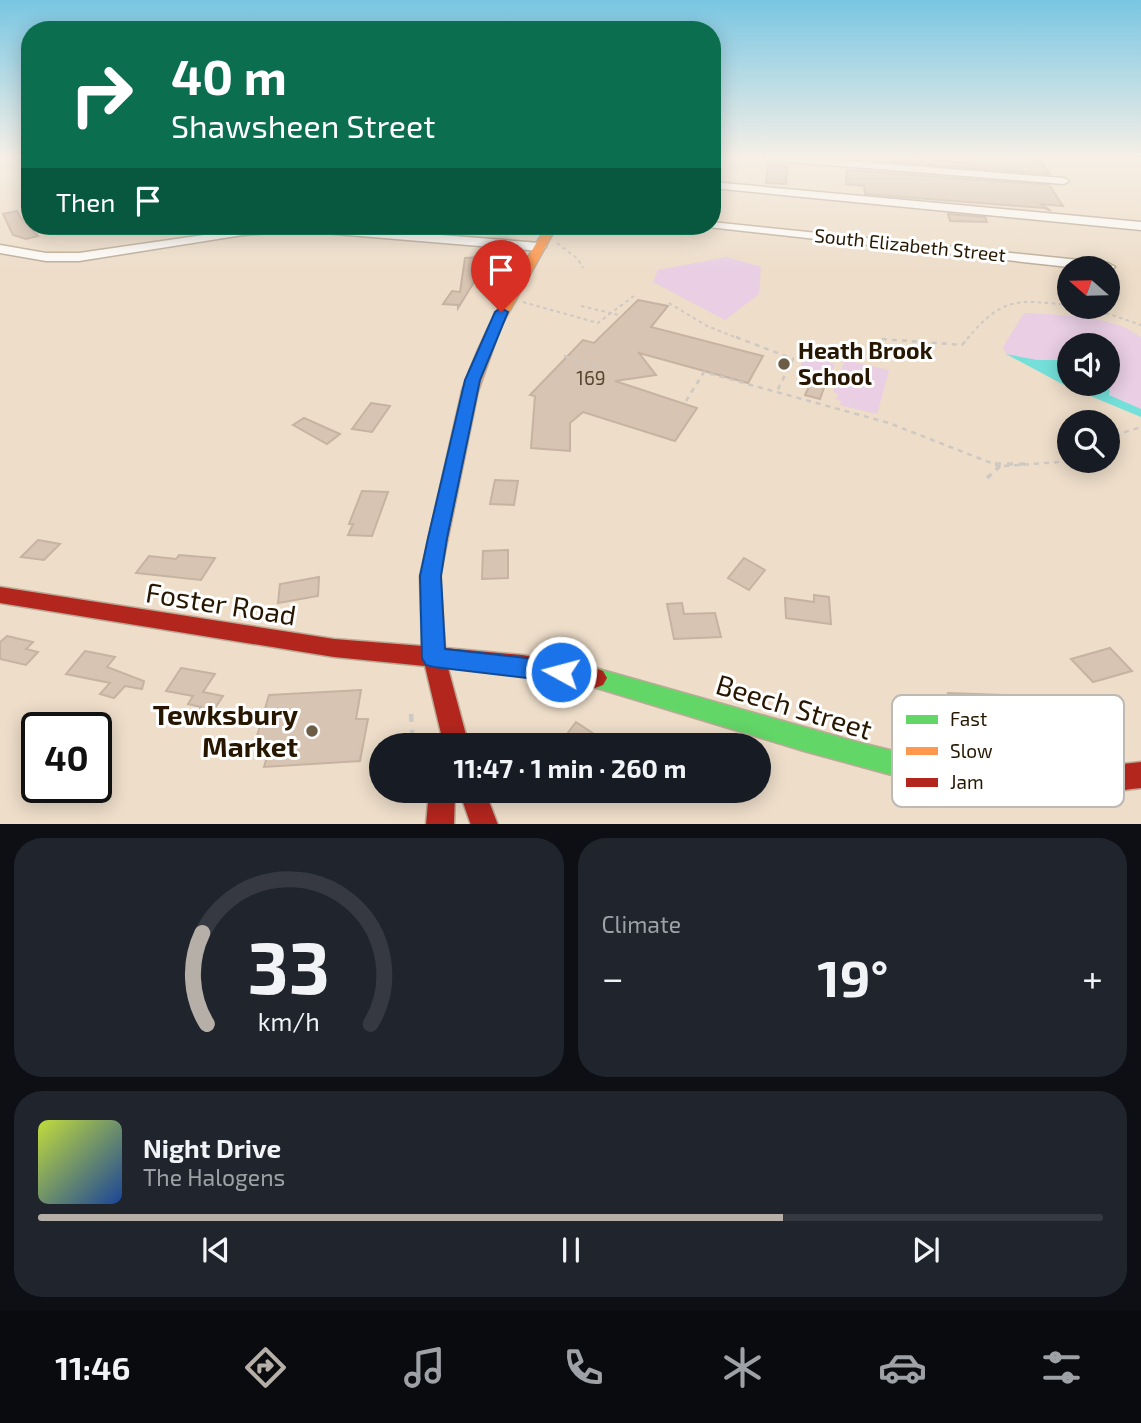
<!DOCTYPE html>
<meta charset="utf-8">
<style>
body{margin:0;font-family:"Exo 2",sans-serif;background:#20242c;color:#f1f3f6;height:100vh;display:flex;flex-direction:column;font-size:26px;white-space:nowrap}
*{box-sizing:border-box;margin:0}
p{font-size:23px;color:#9ea1a6}
.icon{flex:none;width:38px;height:38px;fill:none;stroke:currentColor;stroke-width:2;stroke-linecap:round;stroke-linejoin:round}
.map{position:relative;height:824px;overflow:hidden}
.sheet{display:flex;flex-direction:column;gap:14px;padding:14px;background:#0d0f14;flex:1}
.sheet>*{flex:none}
.hud{position:absolute;left:21px;top:21px;width:700px;height:214px;border-radius:28px;box-shadow:0 4px 18px #0003;background:#0b6e4f;color:#fff;overflow:hidden}
.needle{width:46px;rotate:290deg}
.tools{position:absolute;left:1057px;top:256px;display:grid;gap:14px}
.tools a{display:grid;place-items:center;width:63px;height:63px;border-radius:50%;background:#171b24;box-shadow:0 4px 18px #0003;font-size:35px}
.speed{position:absolute;left:21px;top:712px;display:flex;gap:14px;font-size:35px;font-weight:700;text-align:center}
.speed>*{display:grid;place-content:center;width:91px;height:91px;border-radius:50%;background:#171b24;box-shadow:0 4px 18px #0003;line-height:1}
.speed .limit{border:4px solid #111;border-radius:10px;background:#fff;color:#111}
.pin{position:absolute;display:grid;place-items:center;width:60px;height:60px;color:#fff;margin:-72px -30px;border-radius:50% 50% 50% 0;rotate:-45deg;box-shadow:0 0 7px #0007}
.pin .icon{rotate:45deg}
.me{position:absolute;width:77px;margin:-38px;rotate:277deg;stroke-linejoin:round;filter:drop-shadow(0 0 5px #0008)}
.turn{display:flex;align-items:center;gap:24px;height:147px;padding:0 35px;font-size:32px}
.turn .icon{width:91px;height:91px;stroke-width:2.5}
.turn b{display:block;font-size:49px;line-height:60px}
.then{display:flex;align-items:center;height:66px;padding:0 35px;background:#0003;gap:14px;font-size:26px}
.big{font-size:52px;font-weight:700;line-height:1.1}
.sheet .tile{flex:1;display:flex;flex-direction:column;justify-content:center;gap:10px;min-width:0;padding:0 24px;border-radius:28px;background:#20242c}
.sheet .dial{align-items:center;gap:0}
.dial svg{height:182px;overflow:visible;fill:none;stroke:#363941;stroke-width:7;stroke-linecap:round;text-anchor:middle}
.dial text{fill:#f1f3f6;stroke:none}
.song{display:flex;align-items:center;gap:21px}
.cover{width:84px;height:84px;border-radius:10px;background:linear-gradient(135deg,hsl(70 70% 55%),hsl(220 70% 35%))}
.played{height:7px;border-radius:4px;background:linear-gradient(90deg,#b6afa7 70%,#363941 70%)}
.keys{display:flex;justify-content:space-around;direction:ltr}
.heat{display:flex;justify-content:space-between;align-items:center;font-size:38px;direction:ltr}
.sheet .tiles{flex:1;display:grid;gap:14px;grid-template-columns:1fr 1fr}
.tile:last-child{grid-column:span 2}
.trip{position:absolute;left:369px;top:733px;width:402px;height:70px;border-radius:35px;background:#171b24;box-shadow:0 4px 18px #0003;font-weight:700;line-height:70px;text-align:center}
.tabs{display:flex;height:112px;justify-content:space-around;align-items:center;background:#090b0e;color:#9ea1a6}
.tabs .icon{width:49px;height:49px}
.tabs .active{color:#b6afa7}
.tabs b{font-size:32px;color:#f1f3f6}
.map>svg:first-child{display:block}
.green{fill:#e9cee4}
.water{fill:#74e0d9}
.building{fill:#d8c4b2;stroke:#c6b3a1;stroke-width:2}
.lines{fill:none;stroke-linecap:round;stroke-linejoin:round}
.street-casing{stroke:#baaa96;stroke-width:3}
.fast-casing{stroke:#baaa96;stroke-width:3}
.slow-casing{stroke:#baaa96;stroke-width:3}
.jam-casing{stroke:#baaa96;stroke-width:3}
.path-far3{stroke:#cec9c3;stroke-width:2;stroke-dasharray:3.5 3.5;stroke-linecap:butt}
.path-far2{stroke:#cec9c3;stroke-width:2.5;stroke-dasharray:5 5;stroke-linecap:butt}
.path-far1{stroke:#cec9c3;stroke-width:3.5;stroke-dasharray:6 6;stroke-linecap:butt}
.path{stroke:#cec9c3;stroke-width:4.5;stroke-dasharray:8 8;stroke-linecap:butt}
.street{fill:#fcfaf7;fill-rule:evenodd}
.fast{fill:#63d668;fill-rule:evenodd}
.slow{fill:#ff974d;fill-rule:evenodd}
.jam{fill:#b3261e;fill-rule:evenodd}
.route{fill:#1a73e8;stroke:#114b97;stroke-width:2}
.poi-dot{fill:#6d5c46;stroke:#fff;stroke-width:2.5}
.labels{text-anchor:middle;stroke-width:6;stroke-linejoin:round;paint-order:stroke}
.far-street-label{font-size:19px;fill:#281700;stroke:#fff}
.number-label{font-size:19px;fill:#57452f}
.poi-label{font-size:23px;font-weight:bold;fill:#281700;stroke:#fff;text-anchor:start}
.near-street-label{font-size:28px;fill:#281700;stroke:#fff}
.near-poi-label{font-size:28px;font-weight:bold;fill:#281700;stroke:#fff;text-anchor:end}
.key{fill:#fff;stroke:#beb9b2;stroke-width:2}
.key-label{font-size:19px;fill:#281700}
</style>
<div class="map">
<svg width="1141" height="825" viewBox="0 0 1141 825">
<rect width="100%" height="100%" fill="#edddc9"/>
<!-- green -->
<g class="green">
<path d="M727,257L761,267L759,294L725,320L653,282L658,270Z"/>
<path d="M1024,313C1058,315 1117,315 1141,338V409L1108,395L1111,379L1108,377V345H1069V360L1037,361L1006,354L1003,347Z"/>
<path d="M806,356L835,364L826,383L796,375Z"/>
<path d="M845,360L889,370L877,414L840,405L841,401L836,399L838,394L833,392Z"/>
</g>
<!-- water -->
<path class="water" d="M1006,354L1037,360H1069V383H1108V377L1111,379L1109,395L1141,409V417L1064,385Z"/>
<!-- building -->
<g class="building">
<path d="M894,157L931,163L933,159L966,163V157H1037L1050,174L891,162Z"/>
<path d="M768,164L787,166L786,184L766,183Z"/>
<path d="M847,170L1049,185L1063,206L1041,204L1051,211L1045,208L865,194L864,186L846,184Z"/>
<path d="M17,211L21,218L38,236L26,239L13,235L3,214Z"/>
<path d="M948,214L985,217L987,222L950,221Z"/>
<path d="M479,257L476,279L458,308V305L443,304L452,291L460,292L465,258Z"/>
<path d="M638,300L668,306L651,327L763,356L748,383L639,353L656,375L615,381L697,408L675,441L583,412L570,423V451L531,448L535,396L530,395L583,340L594,343Z"/>
<path d="M811,382L825,385L820,399L805,395Z"/>
<path d="M371,403L390,406L372,432L352,429Z"/>
<path d="M304,418L340,434L327,444L293,425Z"/>
<path d="M495,480L518,481L514,505L490,504Z"/>
<path d="M362,491L388,492L372,536L348,535L353,524H349Z"/>
<path d="M38,540L60,544L44,560L21,557Z"/>
<path d="M508,550V578L482,579L483,551Z"/>
<path d="M179,555L215,558L201,580L136,573L149,556L176,559Z"/>
<path d="M744,558L765,570L749,590L728,578Z"/>
<path d="M319,577L318,596L278,603L280,584Z"/>
<path d="M814,595L829,597L831,624L786,618L785,598L814,602Z"/>
<path d="M682,603L684,614L715,613L721,637L674,639L667,604Z"/>
<path d="M7,636L33,642L26,649L38,652L26,665L0,659V642Z"/>
<path d="M1110,648L1132,671L1093,682L1071,659Z"/>
<path d="M85,651L115,657L107,667L144,681L142,689L125,686L114,698L100,694L110,683L66,674Z"/>
<path d="M181,668L215,674L203,692L223,696L208,719L195,717L201,707L188,704L193,696L166,691Z"/>
<path d="M361,690L356,719H368L360,761L264,767L271,742L255,743L269,695Z"/>
<path d="M948,693L1034,696L1047,722L959,719Z"/>
<path d="M576,722L612,746H558Z"/>
</g>
<g class="lines">
<!-- street casing -->
<g class="street-casing">
<g id="street">
<path d="M762,157H799L1064,178L1069,181L1064,184L767,160Z"/>
<path d="M712,182L1141,222V230L712,188Z"/>
<path d="M712,222L1108,263L1115,267L1108,271V268H1078L708,227L712,226Z"/>
<path d="M267,226H328L540,243L546,247L540,251L300,231L243,235L79,261H46L0,253V245L46,253H79Z"/>
</g>
</g>
<!-- fast casing -->
<g class="fast-casing">
<path id="fast" d="M595,668L857,742L910,755L963,764L1014,768L1023,772L1027,781L1023,790L1014,794L963,789L910,780L804,751L587,685L583,678L587,671Z"/>
</g>
<!-- slow casing -->
<g class="slow-casing">
<path id="slow" d="M547,226H557L501,326L478,391L475,394H465L462,391C482,331 514,279 547,226Z"/>
</g>
<!-- jam casing -->
<g class="jam-casing">
<g id="jam">
<path d="M470,386L478,391L440,576L445,648L522,655L595,668L603,671L607,678L603,685L595,688L522,675L448,668L469,746H444L425,666L334,657L0,603V587L334,639L422,646L420,576L462,391Z"/>
<path d="M1141,762V788C1104,792 1039,804 1005,790L1001,781L1005,772L1014,768L1068,770Z"/>
<path d="M429,791H455L454,825H426Z"/>
<path d="M459,791H485L498,825H471Z"/>
</g>
</g>
<!-- path-far3 -->
<g class="path-far3">
<path d="M557,243L578,259L583,268"/>
<path d="M523,302L598,323L611,313L622,316"/>
<path d="M669,303L707,326L740,339"/>
<path d="M581,306L611,313L634,296"/>
<path d="M1086,306L1141,325"/>
<path d="M967,339C1003,296 1017,300 1069,305"/>
</g>
<!-- path-far2 -->
<g class="path-far2">
<path d="M736,337L793,359L777,391"/>
<path d="M882,339L962,345L969,337"/>
<path d="M564,356L596,366"/>
<path d="M686,401L704,372L889,423L999,466"/>
<path d="M1108,444L1122,433L1141,427"/>
<path d="M1004,466L1087,460"/>
</g>
<!-- path-far1 -->
<g class="path-far1">
<path d="M995,464H1030"/>
<path d="M987,478L1000,466"/>
</g>
<!-- path -->
<path class="path" d="M411,714L413,746"/>
<!-- street -->
<use href="#street" class="street"/>
<!-- fast -->
<use href="#fast" class="fast"/>
<!-- slow -->
<use href="#slow" class="slow"/>
<!-- jam -->
<use href="#jam" class="jam"/>
</g>
<!-- sky -->
<linearGradient id="sky" x2="0" y2="1"><stop stop-color="#79c6e2"/><stop offset="0.58" stop-color="#f7f0e7"/><stop offset="1" stop-color="#f7f0e7" stop-opacity="0"/></linearGradient>
<rect width="1141" height="272" fill="url(#sky)"/>
<!-- route -->
<path class="route" d="M501,308L508,312L480,380L447,538L441,576L445,649L561,662L569,665L572,672L569,679L561,682L434,667L426,665L422,658L420,576L428,538L465,380L495,312Z"/>
<!-- markers -->
<g class="poi-dot">
<circle cx="784" cy="364" r="7"/>
<circle cx="312" cy="731" r="7"/>
</g>
<g class="labels">
<!-- far-street labels -->
<g class="far-street-label">
<text transform="translate(910 245) rotate(6)" y="7">South Elizabeth Street</text>
</g>
<!-- number labels -->
<g class="number-label">
<text x="591" y="385">169</text>
</g>
<!-- poi labels -->
<g class="poi-label">
<text x="798" y="359">Heath Brook<tspan x="798" dy="26">School</tspan></text>
</g>
<!-- near-street labels -->
<g class="near-street-label">
<text transform="translate(221 604) rotate(9)" y="10">Foster Road</text>
<text transform="translate(794 707) rotate(17)" y="10">Beech Street</text>
</g>
<!-- near-poi labels -->
<g class="near-poi-label">
<text x="298" y="725">Tewksbury<tspan x="298" dy="32">Market</tspan></text>
</g>
</g>
<!-- legend -->
<rect x="892" y="695" width="232" height="112" rx="10" class="key"/>
<rect x="906" y="715" width="32" height="9" fill="#63d668"/>
<rect x="906" y="747" width="32" height="8" fill="#ff974d"/>
<rect x="906" y="778" width="32" height="9" fill="#b3261e"/>
<g class="key-label">
<text x="950" y="726">Fast</text>
<text x="950" y="758">Slow</text>
<text x="950" y="789">Jam</text>
</g>
</svg>
<div class="tools">
<a><svg class="needle" viewBox="-14 -14 28 28"><path d="M0-13l5 13h-10z" fill="#e53935"/><path d="M0 13l5-13h-10z" fill="#9ea1a6"/></svg></a>
<a><svg class="icon" aria-label="sound" viewBox="0 0 24 24"><path d="M4 9h4l5-4v14l-5-4H4zM17 9q2 3 0 6"/></svg></a>
<a><svg class="icon" aria-label="search" viewBox="0 0 24 24"><circle cx="10" cy="10" r="6"/><path d="M15 15l6 6"/></svg></a>
</div>
<div class="speed"><div class="limit">40</div></div>
<div class="pin" style="left:501px;top:312px;background:#d93025"><svg class="icon" aria-label="arrive" viewBox="0 0 24 24"><path d="M6 21V4h12l-3 4 3 4H6"/></svg></div>
<svg class="me" style="left:561px;top:672px" viewBox="-20 -20 40 40"><circle r="17" fill="#1a73e8" stroke="#fff" stroke-width="3"/><path d="M0-11L8 9 0 5-8 9z" fill="#fff"/></svg>
<div class="trip">11:47 · 1 min · 260 m</div>
<div class="hud">
<div class="turn"><svg class="icon" aria-label="right" viewBox="0 0 24 24"><path d="M7 20v-9h11M14 6l5 5-5 5"/></svg><div><b>40 m</b>Shawsheen Street</div></div>
<div class="then">Then<svg class="icon" aria-label="arrive" viewBox="0 0 24 24"><path d="M6 21V4h12l-3 4 3 4H6"/></svg></div>
</div>
</div>
<section class="sheet">
<div class="tiles">
<div class="tile dial"><svg viewBox="0 0 100 80">
<path d="M14 69A42 42 0 1 1 86 69"/>
<path d="M14 69A42 42 0 0 1 12 29" stroke="#b6afa7"/>
<text x="50" y="56" font-size="32" font-weight="700">33</text>
<text x="50" y="72" font-size="11">km/h</text>
</svg></div>
<div class="tile"><p>Climate</p>
<div class="heat"><a>−</a><b class="big">19°</b><a>+</a></div>
</div>
<div class="tile">
<div class="song"><i class="cover"></i><div><b>Night Drive</b><p>The Halogens</p></div></div>
<div class="played"></div>
<div class="keys"><svg class="icon" aria-label="previous" viewBox="0 0 24 24"><path d="M18 5L8 12l10 7zM5 5v14"/></svg><svg class="icon" aria-label="pause" viewBox="0 0 24 24"><path d="M8 5v14M16 5v14"/></svg><svg class="icon" aria-label="next" viewBox="0 0 24 24"><path d="M6 5l10 7-10 7zM19 5v14"/></svg></div>
</div>
</div>
</section>
<nav class="tabs">
<b>11:46</b>
<svg class="icon active" aria-label="directions" viewBox="0 0 24 24"><path d="M12 3l9 9-9 9-9-9zM9 14v-3h6M13 9l2 2-2 2"/></svg>
<svg class="icon" aria-label="music" viewBox="0 0 24 24"><path d="M9 18V5l10-2v13"/><circle cx="6" cy="18" r="3"/><circle cx="16" cy="16" r="3"/></svg>
<svg class="icon" aria-label="phone" viewBox="0 0 24 24"><path d="M5 4h4l2 5-3 2q2 4 5 5l2-3 5 2v4C11 20 4 13 5 4z"/></svg>
<svg class="icon" aria-label="climate" viewBox="0 0 24 24"><path d="M12 3v18M4 7l16 10M4 17L20 7"/></svg>
<svg class="icon" aria-label="car" viewBox="0 0 24 24"><path d="M5 17H2v-5l4-1 3-4h7l3 4 3 1v5h-3M9 17h6M6 11h13"/><circle cx="7" cy="17" r="2"/><circle cx="17" cy="17" r="2"/></svg>
<svg class="icon" aria-label="filters" viewBox="0 0 24 24"><path d="M4 7h16M4 17h16"/><circle cx="9" cy="7" r="2"/><circle cx="15" cy="17" r="2"/></svg>
</nav>
